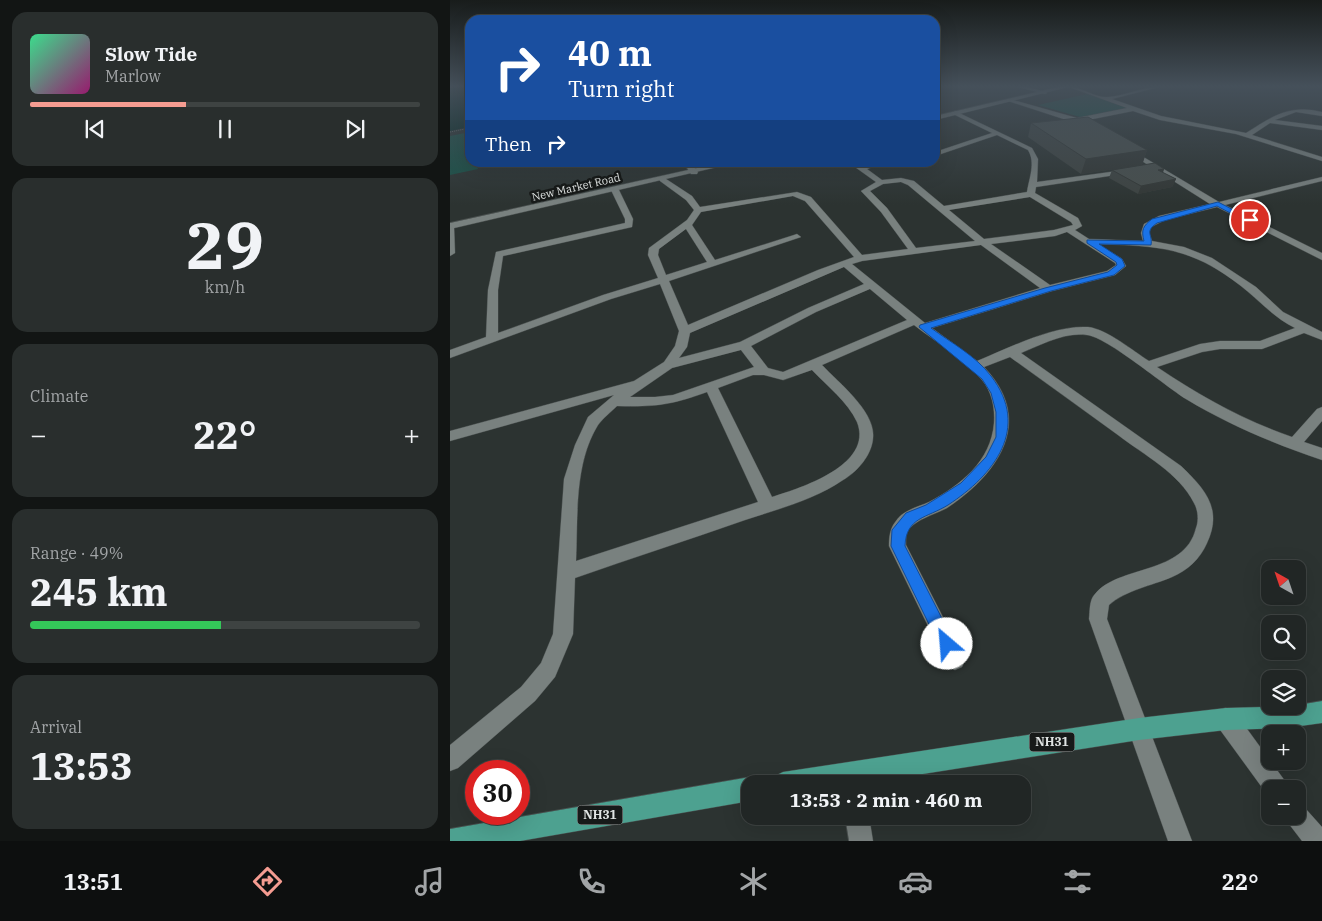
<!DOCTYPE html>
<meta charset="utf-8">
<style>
body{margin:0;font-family:"IBM Plex Serif",serif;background:#292e2d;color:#f1f3f6;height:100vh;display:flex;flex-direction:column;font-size:19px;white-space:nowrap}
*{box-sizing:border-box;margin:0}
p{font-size:16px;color:#a2a5a7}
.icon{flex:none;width:28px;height:28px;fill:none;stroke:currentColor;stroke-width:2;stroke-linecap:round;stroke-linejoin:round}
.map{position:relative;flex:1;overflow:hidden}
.sheet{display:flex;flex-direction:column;gap:12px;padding:12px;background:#121514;width:450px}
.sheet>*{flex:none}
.hud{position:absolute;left:15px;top:15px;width:475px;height:152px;border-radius:15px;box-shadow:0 5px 20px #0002,0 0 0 1px #3e4342;background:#1a4fa0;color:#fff;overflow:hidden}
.needle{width:32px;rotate:320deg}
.buttons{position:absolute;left:811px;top:560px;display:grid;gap:10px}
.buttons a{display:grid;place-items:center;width:45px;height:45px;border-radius:10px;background:#212625;box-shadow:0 5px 20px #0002,0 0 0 1px #3e4342;font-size:25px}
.speed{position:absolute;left:15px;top:760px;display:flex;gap:10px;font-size:25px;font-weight:700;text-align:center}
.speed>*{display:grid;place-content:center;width:65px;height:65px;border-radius:50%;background:#212625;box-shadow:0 5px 20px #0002,0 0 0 1px #3e4342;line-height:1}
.speed .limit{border:8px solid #d22;background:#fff;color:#111}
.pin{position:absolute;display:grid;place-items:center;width:42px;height:42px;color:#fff;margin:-21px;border:2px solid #fff;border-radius:50%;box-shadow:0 1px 5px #0007}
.me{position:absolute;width:55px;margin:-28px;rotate:333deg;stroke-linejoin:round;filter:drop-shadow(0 0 4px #0008)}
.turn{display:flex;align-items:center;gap:18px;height:105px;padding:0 20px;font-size:22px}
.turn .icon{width:65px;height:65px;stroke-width:2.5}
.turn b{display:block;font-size:35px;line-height:42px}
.then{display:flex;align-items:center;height:48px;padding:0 20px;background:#0003;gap:10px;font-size:19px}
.big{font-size:38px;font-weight:700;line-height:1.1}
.sheet .tile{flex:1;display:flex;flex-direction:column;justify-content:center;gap:8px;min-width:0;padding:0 18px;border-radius:15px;background:#292e2d}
.sheet .dial{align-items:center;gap:0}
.dial b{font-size:65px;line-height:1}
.song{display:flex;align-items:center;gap:15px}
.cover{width:60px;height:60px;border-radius:8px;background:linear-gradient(135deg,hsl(150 70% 55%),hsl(320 70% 35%))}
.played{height:5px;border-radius:2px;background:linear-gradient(90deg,#f59c91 40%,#3e4342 40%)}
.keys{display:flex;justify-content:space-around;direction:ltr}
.heat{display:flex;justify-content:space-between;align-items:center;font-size:28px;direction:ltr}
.charge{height:8px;border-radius:4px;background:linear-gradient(90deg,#34c759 49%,#3e4342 0)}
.trip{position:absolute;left:291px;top:775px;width:290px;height:50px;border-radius:15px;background:#212625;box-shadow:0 5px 20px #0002,0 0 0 1px #3e4342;font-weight:700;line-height:50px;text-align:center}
.tab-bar{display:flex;height:80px;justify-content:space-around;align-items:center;background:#0d0f0f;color:#a2a5a7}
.tab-bar .icon{width:35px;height:35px}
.tab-bar .on{color:#f59c91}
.tab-bar b{font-size:22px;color:#f1f3f6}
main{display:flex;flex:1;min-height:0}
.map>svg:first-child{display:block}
.green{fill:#195146}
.water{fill:#002821}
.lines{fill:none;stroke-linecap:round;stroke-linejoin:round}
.service-casing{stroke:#494f4e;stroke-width:1}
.minor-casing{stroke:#494f4e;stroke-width:1}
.tertiary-casing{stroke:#494f4e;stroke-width:1}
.trunk-casing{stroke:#494f4e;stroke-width:1}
.path{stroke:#6d7371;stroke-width:1;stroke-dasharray:1 1;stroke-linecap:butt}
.service{fill:#79817f;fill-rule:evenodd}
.minor{fill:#79817f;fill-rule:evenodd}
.tertiary{fill:#79817f;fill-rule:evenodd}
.trunk{fill:#4da190;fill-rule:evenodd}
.wall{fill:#3d4341}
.shaded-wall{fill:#323735}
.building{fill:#474e4c;stroke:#323735}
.route{fill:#1a73e8;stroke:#114b97}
.labels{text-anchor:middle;stroke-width:5;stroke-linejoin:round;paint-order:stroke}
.far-street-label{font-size:11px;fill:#e0e4e3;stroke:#171a19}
.shield{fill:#171a19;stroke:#a4a7a6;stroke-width:1}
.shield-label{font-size:12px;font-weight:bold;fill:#e0e4e3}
</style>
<main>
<section class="sheet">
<div class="tile">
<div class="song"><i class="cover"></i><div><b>Slow Tide</b><p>Marlow</p></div></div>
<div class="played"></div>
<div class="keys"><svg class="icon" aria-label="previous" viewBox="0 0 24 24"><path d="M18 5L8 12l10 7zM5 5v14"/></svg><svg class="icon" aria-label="pause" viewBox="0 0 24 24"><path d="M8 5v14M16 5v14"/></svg><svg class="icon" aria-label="next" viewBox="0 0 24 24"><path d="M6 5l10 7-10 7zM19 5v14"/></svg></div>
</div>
<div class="tile dial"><b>29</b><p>km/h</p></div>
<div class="tile"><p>Climate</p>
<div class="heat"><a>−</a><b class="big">22°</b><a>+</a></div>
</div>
<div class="tile"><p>Range · 49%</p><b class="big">245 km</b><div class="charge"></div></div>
<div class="tile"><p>Arrival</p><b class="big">13:53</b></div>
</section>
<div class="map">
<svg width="872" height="841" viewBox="0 0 872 841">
<rect width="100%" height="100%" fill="#2c3331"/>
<!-- green -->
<g class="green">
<path d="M637,94L681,108L637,119L588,105Z"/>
<path d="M20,132V162L25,163L28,169L0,175V136Z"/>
</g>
<!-- water -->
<path class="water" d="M20,87V127L0,131V88Z"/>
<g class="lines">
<!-- service casing -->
<g class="service-casing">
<path id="service" d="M577,87L596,92L597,93L595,94L568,87Z"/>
</g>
<!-- minor casing -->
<g class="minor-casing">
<g id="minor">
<path d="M619,87C632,87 645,98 658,97C675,96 691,87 709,87L662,99L711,116L796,133C823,116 839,104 872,112V116L846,112L825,120L872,126V130L820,123L802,135L872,157V161L786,134L710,120L683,111L633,121L643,125L641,128L558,101L563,100L627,118L677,108Z"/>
<path d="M505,111L582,148L588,159L587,182L682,169L683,171L679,173L586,187L585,193L628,218L632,226L625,230L639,239L693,241L691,233L694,224L709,216L760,204L676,151V149H680L769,202L872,177V181L775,205L872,253V260L767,207L715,220L701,227L699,233L702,241L734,247L762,258L806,287L833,312L872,332V340L854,333L812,349H770L752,352L707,367C750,396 793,420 842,437L867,409L872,407V421L854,442L872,448V460C825,444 779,425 736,399C715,386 657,337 637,335C614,332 591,345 571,353L731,466C755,489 773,509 757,543C750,559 738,570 722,577C701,586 676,590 659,605L657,619L742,841H718L639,619C640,611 639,600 645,594C668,565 735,575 746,528C749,520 748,510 744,503C729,473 694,455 668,435C632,409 596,383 560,357L534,367C586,421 548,474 497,508C484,515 462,520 456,534V545L515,660L512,667L505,670L498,667L439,546C439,537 440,528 446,521C453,510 468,507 479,502C511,485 541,461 544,423C545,408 542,392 532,380C514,358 487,343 464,325L372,365C389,383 426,412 423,438C422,455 407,472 393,480C364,500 328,509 295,520C238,540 182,558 125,578L123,634L105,677L85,701L8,768L0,771V745L71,687L91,663L103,634L114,479L125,445L138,417L164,395L0,441V431L184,381L214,362L225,346L229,331L210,284L161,299L0,358V350L36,337L38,290L46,252L175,223V219L161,190L165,188L169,190L183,219L182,227L53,256L48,290V333L153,295L208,278L198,255L199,248L237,220L244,210L236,200L210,181L209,179L213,177L242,196L250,207L347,192L361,197L412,255L458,249L431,212L411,191L426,182L398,162H407L412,166L424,162H436L417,169L432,180L451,178L464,181L494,206L577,192C579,178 586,163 578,150L547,135L485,156V152L542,133L503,114ZM451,182L458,185L525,241L466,248L437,208L420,191L433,184ZM343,196L355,201L404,257L368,270L238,325L219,281L351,237L347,234L344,235L265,260L242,225L251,212ZM580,197L621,222L623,225L604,230L534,239L499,210ZM236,229L257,262L216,275L208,255L209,249ZM617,232L665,263L666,265L657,271L600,285L541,244L605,236ZM648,244C709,246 741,247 791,286C810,301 823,317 845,328L810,341H770L750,344L699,361C683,351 657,329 638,327C603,325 559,348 527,361L482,328L602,291L665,275L676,266L672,259ZM531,245L590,288L475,323L402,264L412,261ZM394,267L414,284L358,308L290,342L229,358L237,347L240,333ZM420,289L457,320L333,372L318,368L301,346L366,312ZM291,350L304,367L223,395L205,397H180L222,368ZM362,370C377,386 398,402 407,422C424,465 351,488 322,497L268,388L303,375H314L333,380ZM257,392L308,502L126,561C128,516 124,464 148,425C153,418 161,412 167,406C206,407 221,405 257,392Z"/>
<path d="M233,162H240L248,172L247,174H241Z"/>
<path d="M0,223L4,226L5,253L0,256Z"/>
<path d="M776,708L784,711L835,781L839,789H820L819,797L768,727L765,719L768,711Z"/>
<path d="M848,804L855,808L872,827V841H852L839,824L835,816H848Z"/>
<path d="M395,816H419L423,841H399Z"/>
</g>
</g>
<!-- tertiary casing -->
<g class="tertiary-casing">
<g id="tertiary">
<path d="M608,87H618L485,120V116Z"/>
<path d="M274,162H289L0,229V223Z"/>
</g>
</g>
<!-- trunk casing -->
<g class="trunk-casing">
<g id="trunk">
<path d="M872,701V723L836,728L776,730L689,740L409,784H322L325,776L333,772L689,718L776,708L848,706V705Z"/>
<path d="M300,777L308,781L309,784H300V801L70,841H0V829Z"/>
</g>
</g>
<!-- path -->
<path class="path" d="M0,132L20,128"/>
<!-- service -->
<use href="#service" class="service"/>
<!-- minor -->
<use href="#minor" class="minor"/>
<!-- tertiary -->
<use href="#tertiary" class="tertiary"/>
<!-- trunk -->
<use href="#trunk" class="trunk"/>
</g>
<!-- wall -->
<g class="wall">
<path d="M581,123L697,150L692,165L631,174L578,137Z"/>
<path d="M714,169L713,173L726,179L722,187L688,194L659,178L662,170Z"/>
</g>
<!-- shaded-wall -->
<g class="shaded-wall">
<path d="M697,150L692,165L631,174L636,159Z"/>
<path d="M714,169L711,176L708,170Z"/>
<path d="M726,179L722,187L688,194L691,186Z"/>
</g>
<!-- building -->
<g class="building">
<path d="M638,117L697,150L636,159L581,123Z"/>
<path d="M705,163L714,169L708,170L726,179L691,186L662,170Z"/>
</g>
<!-- sky -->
<linearGradient id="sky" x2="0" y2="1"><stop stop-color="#181c1b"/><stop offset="0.42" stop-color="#45505a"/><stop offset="1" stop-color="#45505a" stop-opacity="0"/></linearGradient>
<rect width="872" height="205" fill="url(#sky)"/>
<!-- route -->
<path class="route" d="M768,202L803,220L797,222L767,206L707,223C694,232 703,234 701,245L649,244L672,259L675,266L664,275L601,291L481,328C500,342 526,356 541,376C581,428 544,475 498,505C477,518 456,517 455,546L505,644L503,649L497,652L491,649L441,546L442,530L456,513L476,505L511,483L536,457L546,437V412L541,393L532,379L469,327L470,325L595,288L658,272L667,265L666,262L637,243V240L694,241C691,230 693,226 702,219Z"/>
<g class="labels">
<!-- far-street labels -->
<g class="far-street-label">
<text transform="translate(126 187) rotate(-13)" y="4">New Market Road</text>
</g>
<!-- shield labels -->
<g class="shield">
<rect x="579.5" y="732.5" width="45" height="19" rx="4"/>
<rect x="127.5" y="805.5" width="45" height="19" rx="4"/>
</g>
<g class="shield-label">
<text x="602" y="746">NH31</text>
<text x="150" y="819">NH31</text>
</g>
</g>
</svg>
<div class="buttons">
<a><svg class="needle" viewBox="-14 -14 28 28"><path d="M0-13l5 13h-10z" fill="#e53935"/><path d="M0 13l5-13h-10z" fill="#a2a5a7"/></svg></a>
<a><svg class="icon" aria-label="search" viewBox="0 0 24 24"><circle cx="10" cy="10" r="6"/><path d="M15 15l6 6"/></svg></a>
<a><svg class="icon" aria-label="layers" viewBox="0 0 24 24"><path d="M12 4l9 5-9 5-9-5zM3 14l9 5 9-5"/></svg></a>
<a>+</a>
<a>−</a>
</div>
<div class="speed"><div class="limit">30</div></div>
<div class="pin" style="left:800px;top:220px;background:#d93025"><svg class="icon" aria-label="arrive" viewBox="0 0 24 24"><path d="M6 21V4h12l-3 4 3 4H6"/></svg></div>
<svg class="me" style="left:497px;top:644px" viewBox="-20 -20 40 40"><circle r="19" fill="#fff"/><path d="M0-13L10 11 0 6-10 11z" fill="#1a73e8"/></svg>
<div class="trip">13:53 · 2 min · 460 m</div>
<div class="hud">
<div class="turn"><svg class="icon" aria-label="right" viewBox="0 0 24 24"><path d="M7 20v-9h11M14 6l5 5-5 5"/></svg><div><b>40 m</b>Turn right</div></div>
<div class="then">Then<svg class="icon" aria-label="right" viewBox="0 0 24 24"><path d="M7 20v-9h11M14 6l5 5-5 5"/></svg></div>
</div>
</div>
</main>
<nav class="tab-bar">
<b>13:51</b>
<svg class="icon on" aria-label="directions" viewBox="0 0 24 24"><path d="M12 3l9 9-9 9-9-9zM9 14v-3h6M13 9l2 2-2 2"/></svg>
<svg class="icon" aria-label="music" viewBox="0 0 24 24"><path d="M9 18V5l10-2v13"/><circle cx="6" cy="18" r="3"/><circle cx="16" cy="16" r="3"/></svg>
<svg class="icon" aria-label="phone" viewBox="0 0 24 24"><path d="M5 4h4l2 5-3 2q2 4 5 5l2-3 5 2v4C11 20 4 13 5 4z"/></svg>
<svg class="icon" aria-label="climate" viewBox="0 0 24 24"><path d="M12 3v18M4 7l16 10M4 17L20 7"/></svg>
<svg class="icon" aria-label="car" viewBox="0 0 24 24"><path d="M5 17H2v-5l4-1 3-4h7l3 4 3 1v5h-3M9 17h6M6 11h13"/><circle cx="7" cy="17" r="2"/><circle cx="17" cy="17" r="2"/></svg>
<svg class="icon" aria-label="filters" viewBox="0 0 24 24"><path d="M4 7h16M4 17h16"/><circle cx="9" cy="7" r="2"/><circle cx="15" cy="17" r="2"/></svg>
<b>22°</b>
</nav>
